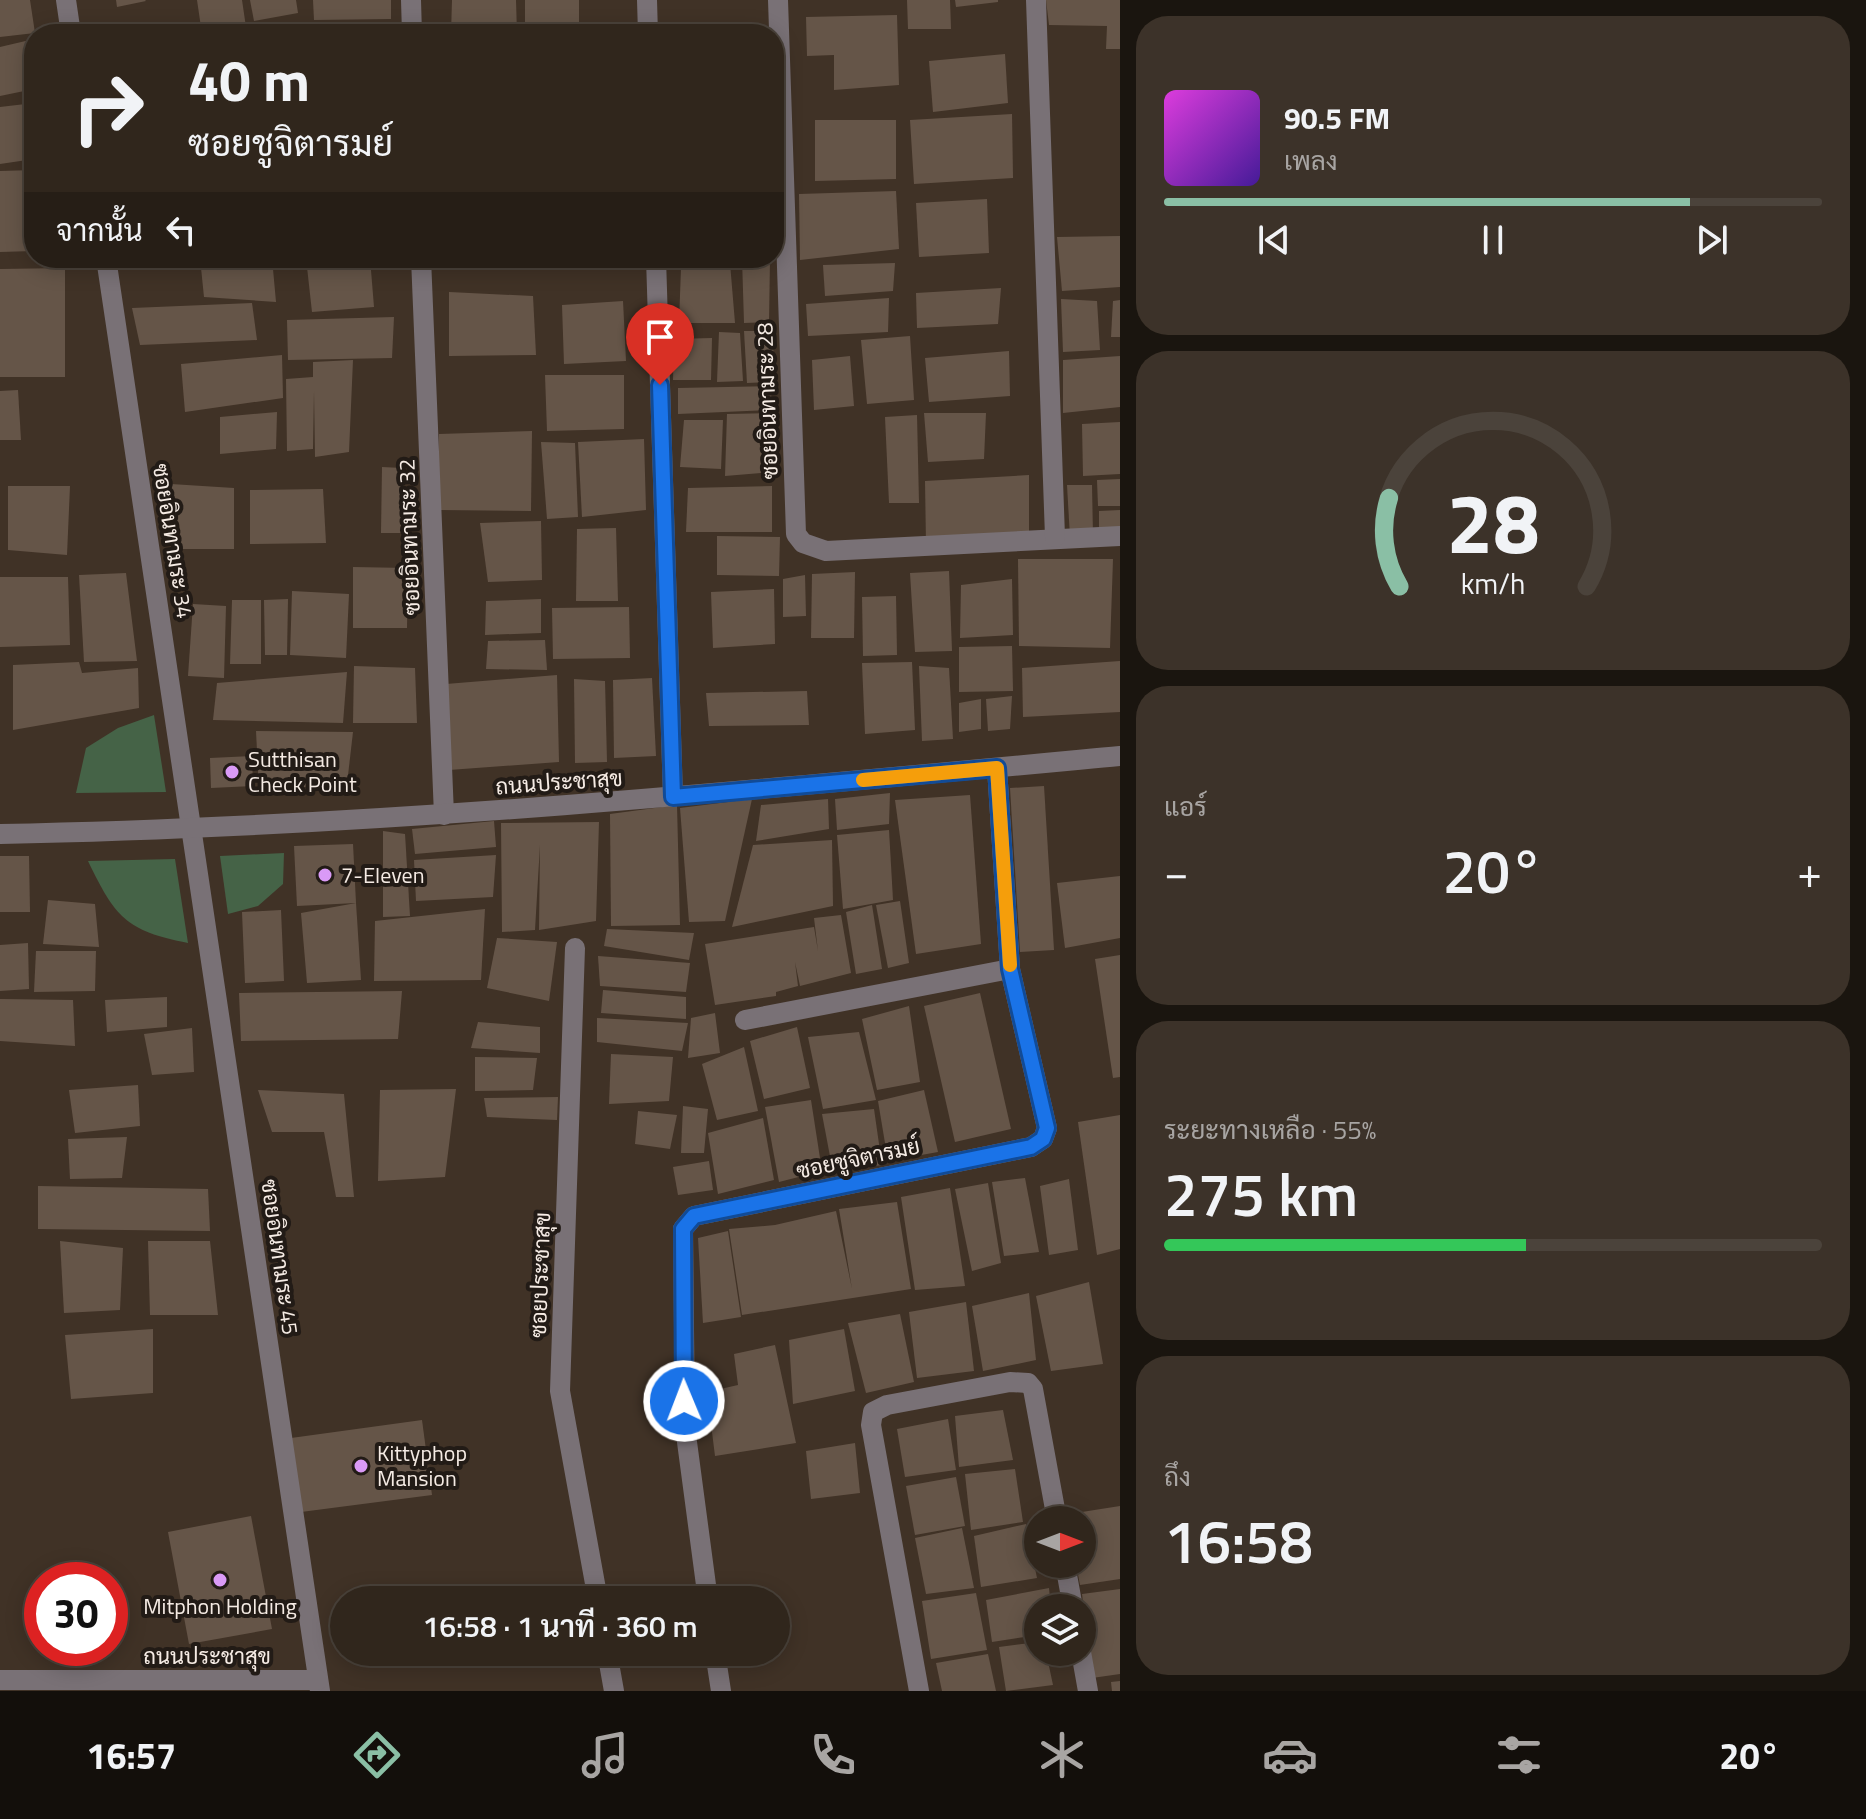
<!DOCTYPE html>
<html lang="th">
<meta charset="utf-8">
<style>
body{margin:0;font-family:"Titillium Web",Sarabun,sans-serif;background:#3c3229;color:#f1f3f6;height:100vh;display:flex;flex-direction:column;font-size:30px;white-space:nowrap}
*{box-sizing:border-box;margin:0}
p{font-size:26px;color:#a8a5a3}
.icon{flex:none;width:44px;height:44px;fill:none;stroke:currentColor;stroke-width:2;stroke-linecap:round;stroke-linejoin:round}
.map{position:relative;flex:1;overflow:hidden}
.details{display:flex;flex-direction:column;gap:16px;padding:16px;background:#1a150f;width:746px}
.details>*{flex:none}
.banner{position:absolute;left:24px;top:24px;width:760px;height:244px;border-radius:32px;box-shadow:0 4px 20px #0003,0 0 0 2px #4b433b;background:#30261c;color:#f1f3f6;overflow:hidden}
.needle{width:52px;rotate:90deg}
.controls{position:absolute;left:1024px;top:1506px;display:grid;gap:16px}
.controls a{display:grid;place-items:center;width:72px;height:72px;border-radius:50%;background:#30261c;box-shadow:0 4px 20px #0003,0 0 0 2px #4b433b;font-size:40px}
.speed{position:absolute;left:24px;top:1562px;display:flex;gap:16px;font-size:40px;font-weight:700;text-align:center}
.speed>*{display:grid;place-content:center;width:104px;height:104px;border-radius:50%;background:#30261c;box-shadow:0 4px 20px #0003,0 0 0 2px #4b433b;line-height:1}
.speed .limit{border:12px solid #d22;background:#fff;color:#111}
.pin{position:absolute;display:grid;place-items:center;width:68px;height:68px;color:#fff;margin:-82px -34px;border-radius:50% 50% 50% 0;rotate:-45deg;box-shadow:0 0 8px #0007}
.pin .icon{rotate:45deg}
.me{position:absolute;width:88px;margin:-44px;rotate:359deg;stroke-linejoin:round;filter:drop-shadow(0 0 6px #0008)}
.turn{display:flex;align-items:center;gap:28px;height:168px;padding:0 32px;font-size:36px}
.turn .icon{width:104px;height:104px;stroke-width:2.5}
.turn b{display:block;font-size:56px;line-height:68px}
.then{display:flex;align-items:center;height:76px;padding:0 32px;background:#0003;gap:16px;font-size:30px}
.big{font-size:60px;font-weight:600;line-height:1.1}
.details .widget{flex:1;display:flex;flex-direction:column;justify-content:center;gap:12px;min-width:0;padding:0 28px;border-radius:32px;background:#3c3229}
.details .dial{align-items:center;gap:0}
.dial svg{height:208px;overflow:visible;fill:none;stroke:#4b433b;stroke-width:7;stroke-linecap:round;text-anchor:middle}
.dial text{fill:#f1f3f6;stroke:none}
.song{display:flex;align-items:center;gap:24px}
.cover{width:96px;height:96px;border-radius:12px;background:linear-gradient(135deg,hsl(300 70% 55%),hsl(260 70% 35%))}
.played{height:8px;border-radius:4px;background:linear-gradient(90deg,#8abfa5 80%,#4b433b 80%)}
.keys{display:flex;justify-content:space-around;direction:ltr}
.heat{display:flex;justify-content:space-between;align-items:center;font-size:44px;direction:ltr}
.charge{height:12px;border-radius:6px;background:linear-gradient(90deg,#34c759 55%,#4b433b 0)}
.trip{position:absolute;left:330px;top:1586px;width:460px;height:80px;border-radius:40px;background:#30261c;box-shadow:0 4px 20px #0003,0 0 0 2px #4b433b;font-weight:600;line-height:80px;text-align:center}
.tabs{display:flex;height:128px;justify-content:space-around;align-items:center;background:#130f0b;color:#a8a5a3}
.tabs .icon{width:56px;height:56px}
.tabs .selected{color:#8abfa5}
.tabs b{font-size:36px;color:#f1f3f6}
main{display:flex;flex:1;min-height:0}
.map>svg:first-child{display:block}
.green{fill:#456347}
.building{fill:#655548}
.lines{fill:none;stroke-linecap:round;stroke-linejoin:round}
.minor{stroke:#797176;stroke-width:20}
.tertiary{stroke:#797176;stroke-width:20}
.route-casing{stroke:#114b97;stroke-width:20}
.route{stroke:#1a73e8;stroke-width:14}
.slow{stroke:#f59e0b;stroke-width:14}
.poi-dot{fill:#da9af6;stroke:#221b16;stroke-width:3}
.labels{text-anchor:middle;stroke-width:8;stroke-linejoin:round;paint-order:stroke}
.street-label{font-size:22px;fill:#f5ebe4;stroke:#221b16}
.poi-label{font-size:22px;fill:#f5ebe4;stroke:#221b16;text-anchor:start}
</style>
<main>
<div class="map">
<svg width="1120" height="1691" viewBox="0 0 1120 1691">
<rect width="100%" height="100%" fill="#403226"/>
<!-- green -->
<g class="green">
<path d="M154,715L166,792L76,793L86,748L118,728Z"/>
<path d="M284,853L283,884L258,906L228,914L220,856Z"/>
<path d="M175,859L188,943C126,931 115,917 88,861Z"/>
</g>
<!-- building -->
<g class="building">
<path d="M0,0H30L35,33L0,37Z"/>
<path d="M116,0H145L146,1L117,7Z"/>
<path d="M197,0H242L247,34H202Z"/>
<path d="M250,0H296L298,13L254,21Z"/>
<path d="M313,0H391V19L314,20Z"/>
<path d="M452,0H516L517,34H451Z"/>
<rect x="525" y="0" width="54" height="25"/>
<path d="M907,0H950L951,29H908Z"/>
<path d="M955,0H998V2L956,7Z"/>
<path d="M1046,0H1120V49H1106L1107,26L1049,25Z"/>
<path d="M897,15L899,85L834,90V55L807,56L806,17Z"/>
<rect x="683" y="27" width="77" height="7"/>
<path d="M34,39V89L0,96V47Z"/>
<path d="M1005,54L1008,103L933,112L929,61Z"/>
<path d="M34,103V159L0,164V107Z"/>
<path d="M1012,114L1013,178L914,184L910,120Z"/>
<path d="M815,120H896V179L815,181Z"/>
<path d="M34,170V251L0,252V171Z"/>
<path d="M896,191L899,249L800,260L799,194Z"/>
<path d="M987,199L989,253L919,257L916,203Z"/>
<path d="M1120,236V287L1062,291L1057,237Z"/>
<path d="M200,258H272L276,302L204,297Z"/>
<path d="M306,258H370L374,307L312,312Z"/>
<rect x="468" y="258" width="60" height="3"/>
<path d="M539,258H619V263L538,266Z"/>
<path d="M742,258H770L769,322L744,323Z"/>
<path d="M730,263L735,323H679L681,268Z"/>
<path d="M895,263L893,291L825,296L823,265Z"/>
<path d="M65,268V377H0V269Z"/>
<path d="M1001,288L998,324L917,328L916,293Z"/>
<path d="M449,292L533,296L536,355L449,356Z"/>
<path d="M889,298L888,332L808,336L806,304Z"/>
<path d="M1061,299L1097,301L1100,350L1063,352Z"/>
<path d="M1120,300V337H1111L1113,301Z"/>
<path d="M623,301L626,361L564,364L562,305Z"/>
<path d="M252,303L257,340L140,345L132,308Z"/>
<path d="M394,317L392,358L288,360L287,320Z"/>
<path d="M744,331H773L774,382L747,383Z"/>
<path d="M719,332L740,333L743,381L717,382Z"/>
<path d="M910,336L914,400L867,404L861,340Z"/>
<path d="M712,338L711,380H673L674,339Z"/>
<path d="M1009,351L1010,396L929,402L925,358Z"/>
<path d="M282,355L283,398L185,412L181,364Z"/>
<path d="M850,356L854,406L814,410L812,360Z"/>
<path d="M1120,356V407L1063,413V360Z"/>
<path d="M353,360L349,452L315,457L314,391L313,449L287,451L286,379L313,377V362Z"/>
<path d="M545,375H624V429L547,431Z"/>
<path d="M771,386L772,410L678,414V388Z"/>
<path d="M18,390L21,440H0V391Z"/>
<path d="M277,412L276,449L220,454V417Z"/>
<path d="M773,413L772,472L725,476L727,414Z"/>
<path d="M924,413H986L984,459L928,462Z"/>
<path d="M917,415L919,503H889L885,417Z"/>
<path d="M684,420H723L721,469L680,467Z"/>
<path d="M1120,422V474L1083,476L1082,424Z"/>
<path d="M532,431L531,511L439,510V434Z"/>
<path d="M644,439L646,510L582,517L578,442Z"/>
<path d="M541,442L575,443L578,517L547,519Z"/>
<path d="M382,467L402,468V533H381Z"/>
<path d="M1029,475V538L926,544L925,481Z"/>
<path d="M1120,479V506H1098L1097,480Z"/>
<path d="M171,484L234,488V549H174Z"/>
<path d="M1067,485H1092L1093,536L1070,537Z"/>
<path d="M8,486H70L67,555L8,550Z"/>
<path d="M772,486V532H686L688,488Z"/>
<path d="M323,489L326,543L250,544V490Z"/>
<path d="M1120,510V530L1099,531V511Z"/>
<path d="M541,521L542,580L488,582L480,523Z"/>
<path d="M616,528L618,601H576L577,529Z"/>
<path d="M717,536L780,537L779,576L717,575Z"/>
<path d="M1018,559H1113L1110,648L1019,646Z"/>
<path d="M353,567L408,568L407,628H353Z"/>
<path d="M949,571L952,651L915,652L910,573Z"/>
<path d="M855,572L854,638H811L812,574Z"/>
<path d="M126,573L137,661L84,662L79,575Z"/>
<path d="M805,575L806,616L783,617V579Z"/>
<path d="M0,577H68L70,645L0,647Z"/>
<path d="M1012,579L1013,635L960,638L961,585Z"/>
<path d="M774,589L775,644L713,648L711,592Z"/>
<path d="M292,591L349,594L346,658L290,655Z"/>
<path d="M896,596L897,655L863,656L862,597Z"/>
<path d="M288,599L287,655H265L264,600Z"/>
<path d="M541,599V633L485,635L486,601Z"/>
<path d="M232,600H261V664H230Z"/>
<path d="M193,604L226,606L224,678L188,676Z"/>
<path d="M629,607L630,658L553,659L552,608Z"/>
<path d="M545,640L547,670L486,669L488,641Z"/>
<path d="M1012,646L1013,691L959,692V647Z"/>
<path d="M1120,661V712L1023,717L1022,668Z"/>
<path d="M79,662L82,673L138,668L139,708L13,730V665Z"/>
<path d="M912,662L915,730L865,734L862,663Z"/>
<path d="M354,666L415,668L417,723H353Z"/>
<path d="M919,666L949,668L953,739L922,741Z"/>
<path d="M347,672L343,723L213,720L217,683Z"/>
<path d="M557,675L559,762L449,770L446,684Z"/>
<path d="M652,678L656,756L614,758L613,680Z"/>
<path d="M574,679L605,681L607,762L575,763Z"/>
<path d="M807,691L809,725L709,726L706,693Z"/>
<path d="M1012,696L1010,729L988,731L986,699Z"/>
<path d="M981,699V729L959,732V703Z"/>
<path d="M256,731L353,732L347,784L259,790Z"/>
<path d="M252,756L253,786L211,788L210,758Z"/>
<path d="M1044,786L1054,950L1020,952L1010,788Z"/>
<path d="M890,793L889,824L837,830L835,799Z"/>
<path d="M970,795L981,944L916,954L895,800Z"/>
<path d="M752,799L725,921L689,922L680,808Z"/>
<path d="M828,799L829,829L756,841L761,805Z"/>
<path d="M677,805L680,925L611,926L610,814Z"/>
<path d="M494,821L496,847L415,854L412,829Z"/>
<path d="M599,822L596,921L539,930L540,845L535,930L502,932L501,823Z"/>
<path d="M889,830L893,900L843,909L837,835Z"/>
<path d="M383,831L405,834L410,916L383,917Z"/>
<path d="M832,840L833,906L732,927L753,845Z"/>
<path d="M353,844L356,903L297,906L294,846Z"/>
<path d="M496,855L493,897L416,901L414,860Z"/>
<path d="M0,856H29L30,912H0Z"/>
<path d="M1120,876V938L1065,948L1057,883Z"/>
<path d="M48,900L95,904L99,947L43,944Z"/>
<path d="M900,901L909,963L888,968L876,905Z"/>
<path d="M356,903L361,980L307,983L301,913Z"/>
<path d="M872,905L882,969L856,974L846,912Z"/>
<path d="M485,909L481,980L374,981L375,921Z"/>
<path d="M281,910L284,981L245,983L242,912Z"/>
<path d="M841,915L851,973L800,986L795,962L798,986L776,992V996L715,1005L705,944L814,927L818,951L814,918Z"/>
<path d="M607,929L694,933L689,960L604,946Z"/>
<path d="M497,938L557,942L549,1001L487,988Z"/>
<path d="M28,943L29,989L0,991V945Z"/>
<path d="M36,951H96L95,991L34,992Z"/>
<path d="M1120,955V1077L1113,1078L1095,959Z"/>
<path d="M598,956L690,963L686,992L600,986Z"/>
<path d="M603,990L686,997V1019L601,1013Z"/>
<path d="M402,991L398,1039L241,1041L239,993Z"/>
<path d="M980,993L1011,1129L955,1142L924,1006Z"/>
<path d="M167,997V1027L107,1032L105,1000Z"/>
<path d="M0,999L73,1000L75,1046L0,1041Z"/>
<path d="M909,1006L920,1082L877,1090L862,1019Z"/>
<path d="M715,1013L720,1053L688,1058L691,1018Z"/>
<path d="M597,1018L688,1023L682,1051L597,1042Z"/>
<path d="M478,1022L540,1027V1053L471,1048Z"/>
<path d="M797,1027L810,1088L764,1099L750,1041Z"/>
<path d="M192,1028L194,1072L152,1075L144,1034Z"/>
<path d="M859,1032L876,1100L823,1109L808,1037Z"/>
<path d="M744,1047L758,1111L717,1120L702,1064Z"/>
<path d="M611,1054L673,1057L669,1101L609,1104Z"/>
<path d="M475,1057L537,1058L533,1090L475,1091Z"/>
<path d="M138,1085L140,1126L75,1133L69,1090Z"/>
<path d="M456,1089L445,1177L378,1181L380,1090Z"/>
<path d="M258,1090L344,1094L354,1197H336L324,1132H272Z"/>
<path d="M924,1090L938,1152L888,1161L878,1101Z"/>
<path d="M558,1097L557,1120L487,1117L484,1098Z"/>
<path d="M811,1100L822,1171L779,1182L765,1107Z"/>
<path d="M683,1106L708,1109L704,1153H681Z"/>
<path d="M874,1109L882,1165L833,1172L822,1114Z"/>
<path d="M638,1111L677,1115L670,1149L635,1144Z"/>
<path d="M1120,1115V1249L1097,1255L1078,1122Z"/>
<path d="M763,1118L774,1180L718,1194L708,1133Z"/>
<path d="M127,1137L122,1178L70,1179L68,1139Z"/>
<path d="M709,1161L713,1190L678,1195L673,1167Z"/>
<path d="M1025,1178L1039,1252L1004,1256L992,1182Z"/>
<path d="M1069,1179L1078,1250L1049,1255L1040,1186Z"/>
<path d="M988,1183L1001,1263L972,1271L955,1189Z"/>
<path d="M38,1186L208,1189L210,1231L38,1229Z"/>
<path d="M950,1188L965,1286L915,1290L901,1197Z"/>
<path d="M897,1202L911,1289L742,1315L729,1229L775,1225L836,1211L852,1289L839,1209Z"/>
<path d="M728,1231L741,1317L703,1323L698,1238Z"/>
<path d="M60,1241L123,1248L120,1310L64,1313Z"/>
<path d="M148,1241H210L218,1315H150Z"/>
<path d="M1089,1282L1103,1364L1051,1371L1036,1296Z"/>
<path d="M1029,1293L1036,1360L983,1371L972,1306Z"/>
<path d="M966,1302L974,1371L917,1378L909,1312Z"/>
<path d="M900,1314L914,1382L866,1393L848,1323Z"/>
<path d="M153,1329V1393L71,1399L65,1335Z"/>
<path d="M844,1329L855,1391L793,1404L789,1340Z"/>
<path d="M775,1345L796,1443L715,1456L707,1392L738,1385L734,1354Z"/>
<path d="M1003,1410L1013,1460L959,1467L955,1416Z"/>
<path d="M948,1419L956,1470L905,1477L897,1429Z"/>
<path d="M422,1420L432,1495L301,1512L291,1438Z"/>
<path d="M855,1443L860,1493L811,1499L806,1451Z"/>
<path d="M1015,1469L1023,1522L971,1530L965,1474Z"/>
<path d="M956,1477L965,1526L915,1535L906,1486Z"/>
<path d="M1120,1506V1579L1080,1585L1076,1564H1082V1520H1070L1069,1514Z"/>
<path d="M251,1516L272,1629L189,1644L168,1532Z"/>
<path d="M1026,1524L1037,1578L981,1587L974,1536Z"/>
<path d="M962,1528L974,1588L926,1594L915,1538Z"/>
<path d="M1049,1588L1051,1608H1038V1635L992,1642L986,1600Z"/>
<path d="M1120,1589V1674L1092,1678L1082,1594Z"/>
<path d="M976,1593L987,1650L931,1659L922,1601Z"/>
<path d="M1038,1642V1652H1046L1053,1685L1006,1691L999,1647Z"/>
<path d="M988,1654L996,1691H942L936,1663Z"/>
<path d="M1120,1681V1691H1112L1111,1682Z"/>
</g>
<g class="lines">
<!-- minor -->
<g class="minor">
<path d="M66,0L71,34"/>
<path d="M411,0L412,34"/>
<path d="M647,0L648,34"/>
<path d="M778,0L796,534L803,543L826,551L1120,536"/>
<path d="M1036,0L1055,537"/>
<path d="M106,258L320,1691"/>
<path d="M421,258L444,815"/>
<path d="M656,258L673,797"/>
<path d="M575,948L560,1391L598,1600"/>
<path d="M745,1020L1010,969"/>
<path d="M1065,1564L1073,1608"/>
<path d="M708,1600L685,1427L683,1229L694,1216L1031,1147L1043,1139L1047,1128L1010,969L997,768"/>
<path d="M607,1652L614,1691"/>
<path d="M715,1652L721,1691"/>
<path d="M1081,1652L1088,1691"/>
<path d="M0,1680H318"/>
<path d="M919,1691L871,1425L873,1412L887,1405L1010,1382L1028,1383L1033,1389L1057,1520"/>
</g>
<!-- tertiary -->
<path class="tertiary" d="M0,834C375,827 747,791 1120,756"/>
</g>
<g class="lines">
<!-- route casing -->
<g class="route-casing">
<path id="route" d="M660,385L673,797L997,768L1010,969L1047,1128L1043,1139L1031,1147L694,1216L683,1229L684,1401"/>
</g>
<!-- route -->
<use href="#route" class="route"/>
<!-- slow -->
<path class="slow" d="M863,780L997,768L1010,965"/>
</g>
<!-- markers -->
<g class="poi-dot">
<circle cx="232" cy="772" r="8"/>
<circle cx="325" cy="875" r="8"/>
<circle cx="361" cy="1466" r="8"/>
<circle cx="220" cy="1580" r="8"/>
</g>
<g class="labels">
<!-- street labels -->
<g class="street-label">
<text transform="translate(767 401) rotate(-92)" y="8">ซอยอินทามระ 28</text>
<text transform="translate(409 537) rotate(-92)" y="8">ซอยอินทามระ 32</text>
<text transform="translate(173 541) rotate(81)" y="8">ซอยอินทามระ 34</text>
<text transform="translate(559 782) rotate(-4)" y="8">ถนนประชาสุข</text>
<text transform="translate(858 1158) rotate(-12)" y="8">ซอยชูจิตารมย์</text>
<text transform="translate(280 1257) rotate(82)" y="8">ซอยอินทามระ 45</text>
<text transform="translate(540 1275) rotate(-88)" y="8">ซอยประชาสุข</text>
<text x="207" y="1664">ถนนประชาสุข</text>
</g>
<!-- poi labels -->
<g class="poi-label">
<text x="248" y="767">Sutthisan<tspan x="248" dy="25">Check Point</tspan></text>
<text x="341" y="883">7-Eleven</text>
<text x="377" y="1461">Kittyphop<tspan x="377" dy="25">Mansion</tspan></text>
<text x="220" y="1614" text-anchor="middle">Mitphon Holding</text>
</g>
</g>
</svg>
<div class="controls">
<a><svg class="needle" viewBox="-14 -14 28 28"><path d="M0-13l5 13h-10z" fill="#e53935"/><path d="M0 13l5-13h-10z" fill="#a8a5a3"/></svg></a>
<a><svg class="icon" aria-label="layers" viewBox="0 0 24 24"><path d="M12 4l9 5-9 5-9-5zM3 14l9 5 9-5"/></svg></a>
</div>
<div class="speed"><div class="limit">30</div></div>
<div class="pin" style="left:660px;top:385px;background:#d93025"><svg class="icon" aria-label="arrive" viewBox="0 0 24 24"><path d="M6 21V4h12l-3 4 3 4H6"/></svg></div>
<svg class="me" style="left:684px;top:1401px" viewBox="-20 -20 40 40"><circle r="17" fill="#1a73e8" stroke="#fff" stroke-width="3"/><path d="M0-11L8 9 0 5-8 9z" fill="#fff"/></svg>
<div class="trip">16:58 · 1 นาที · 360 m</div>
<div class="banner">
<div class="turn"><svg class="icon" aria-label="right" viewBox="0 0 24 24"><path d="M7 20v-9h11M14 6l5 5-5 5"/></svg><div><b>40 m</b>ซอยชูจิตารมย์</div></div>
<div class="then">จากนั้น<svg class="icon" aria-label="left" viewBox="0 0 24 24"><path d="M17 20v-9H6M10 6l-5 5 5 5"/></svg></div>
</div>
</div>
<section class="details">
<div class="widget">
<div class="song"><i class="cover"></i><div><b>90.5 FM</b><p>เพลง</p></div></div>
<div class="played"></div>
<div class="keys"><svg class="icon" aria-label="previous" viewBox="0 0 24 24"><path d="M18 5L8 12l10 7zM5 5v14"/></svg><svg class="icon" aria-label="pause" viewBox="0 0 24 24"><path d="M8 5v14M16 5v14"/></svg><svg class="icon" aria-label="next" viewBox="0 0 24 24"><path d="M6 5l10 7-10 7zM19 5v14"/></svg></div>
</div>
<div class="widget dial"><svg viewBox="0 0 100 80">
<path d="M14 69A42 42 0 1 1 86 69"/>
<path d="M14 69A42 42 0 0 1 10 35" stroke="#8abfa5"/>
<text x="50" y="56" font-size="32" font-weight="700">28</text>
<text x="50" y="72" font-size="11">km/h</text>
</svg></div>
<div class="widget"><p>แอร์</p>
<div class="heat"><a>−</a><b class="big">20°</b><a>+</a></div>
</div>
<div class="widget"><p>ระยะทางเหลือ · 55%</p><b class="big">275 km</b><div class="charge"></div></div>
<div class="widget"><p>ถึง</p><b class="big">16:58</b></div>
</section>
</main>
<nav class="tabs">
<b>16:57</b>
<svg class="icon selected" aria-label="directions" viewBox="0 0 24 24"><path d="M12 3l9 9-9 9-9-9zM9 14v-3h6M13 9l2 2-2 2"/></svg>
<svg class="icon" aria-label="music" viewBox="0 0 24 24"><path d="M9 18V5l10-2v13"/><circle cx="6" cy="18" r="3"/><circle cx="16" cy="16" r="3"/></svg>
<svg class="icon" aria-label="phone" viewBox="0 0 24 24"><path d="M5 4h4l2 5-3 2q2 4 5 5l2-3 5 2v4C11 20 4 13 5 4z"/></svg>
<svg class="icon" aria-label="climate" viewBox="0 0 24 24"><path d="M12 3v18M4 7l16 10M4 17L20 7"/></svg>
<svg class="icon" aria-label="car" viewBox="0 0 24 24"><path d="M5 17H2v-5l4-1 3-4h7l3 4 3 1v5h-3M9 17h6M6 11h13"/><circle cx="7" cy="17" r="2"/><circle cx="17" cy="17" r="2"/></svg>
<svg class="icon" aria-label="filters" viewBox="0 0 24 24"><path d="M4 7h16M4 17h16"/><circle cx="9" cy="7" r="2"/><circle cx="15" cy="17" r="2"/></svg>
<b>20°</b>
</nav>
